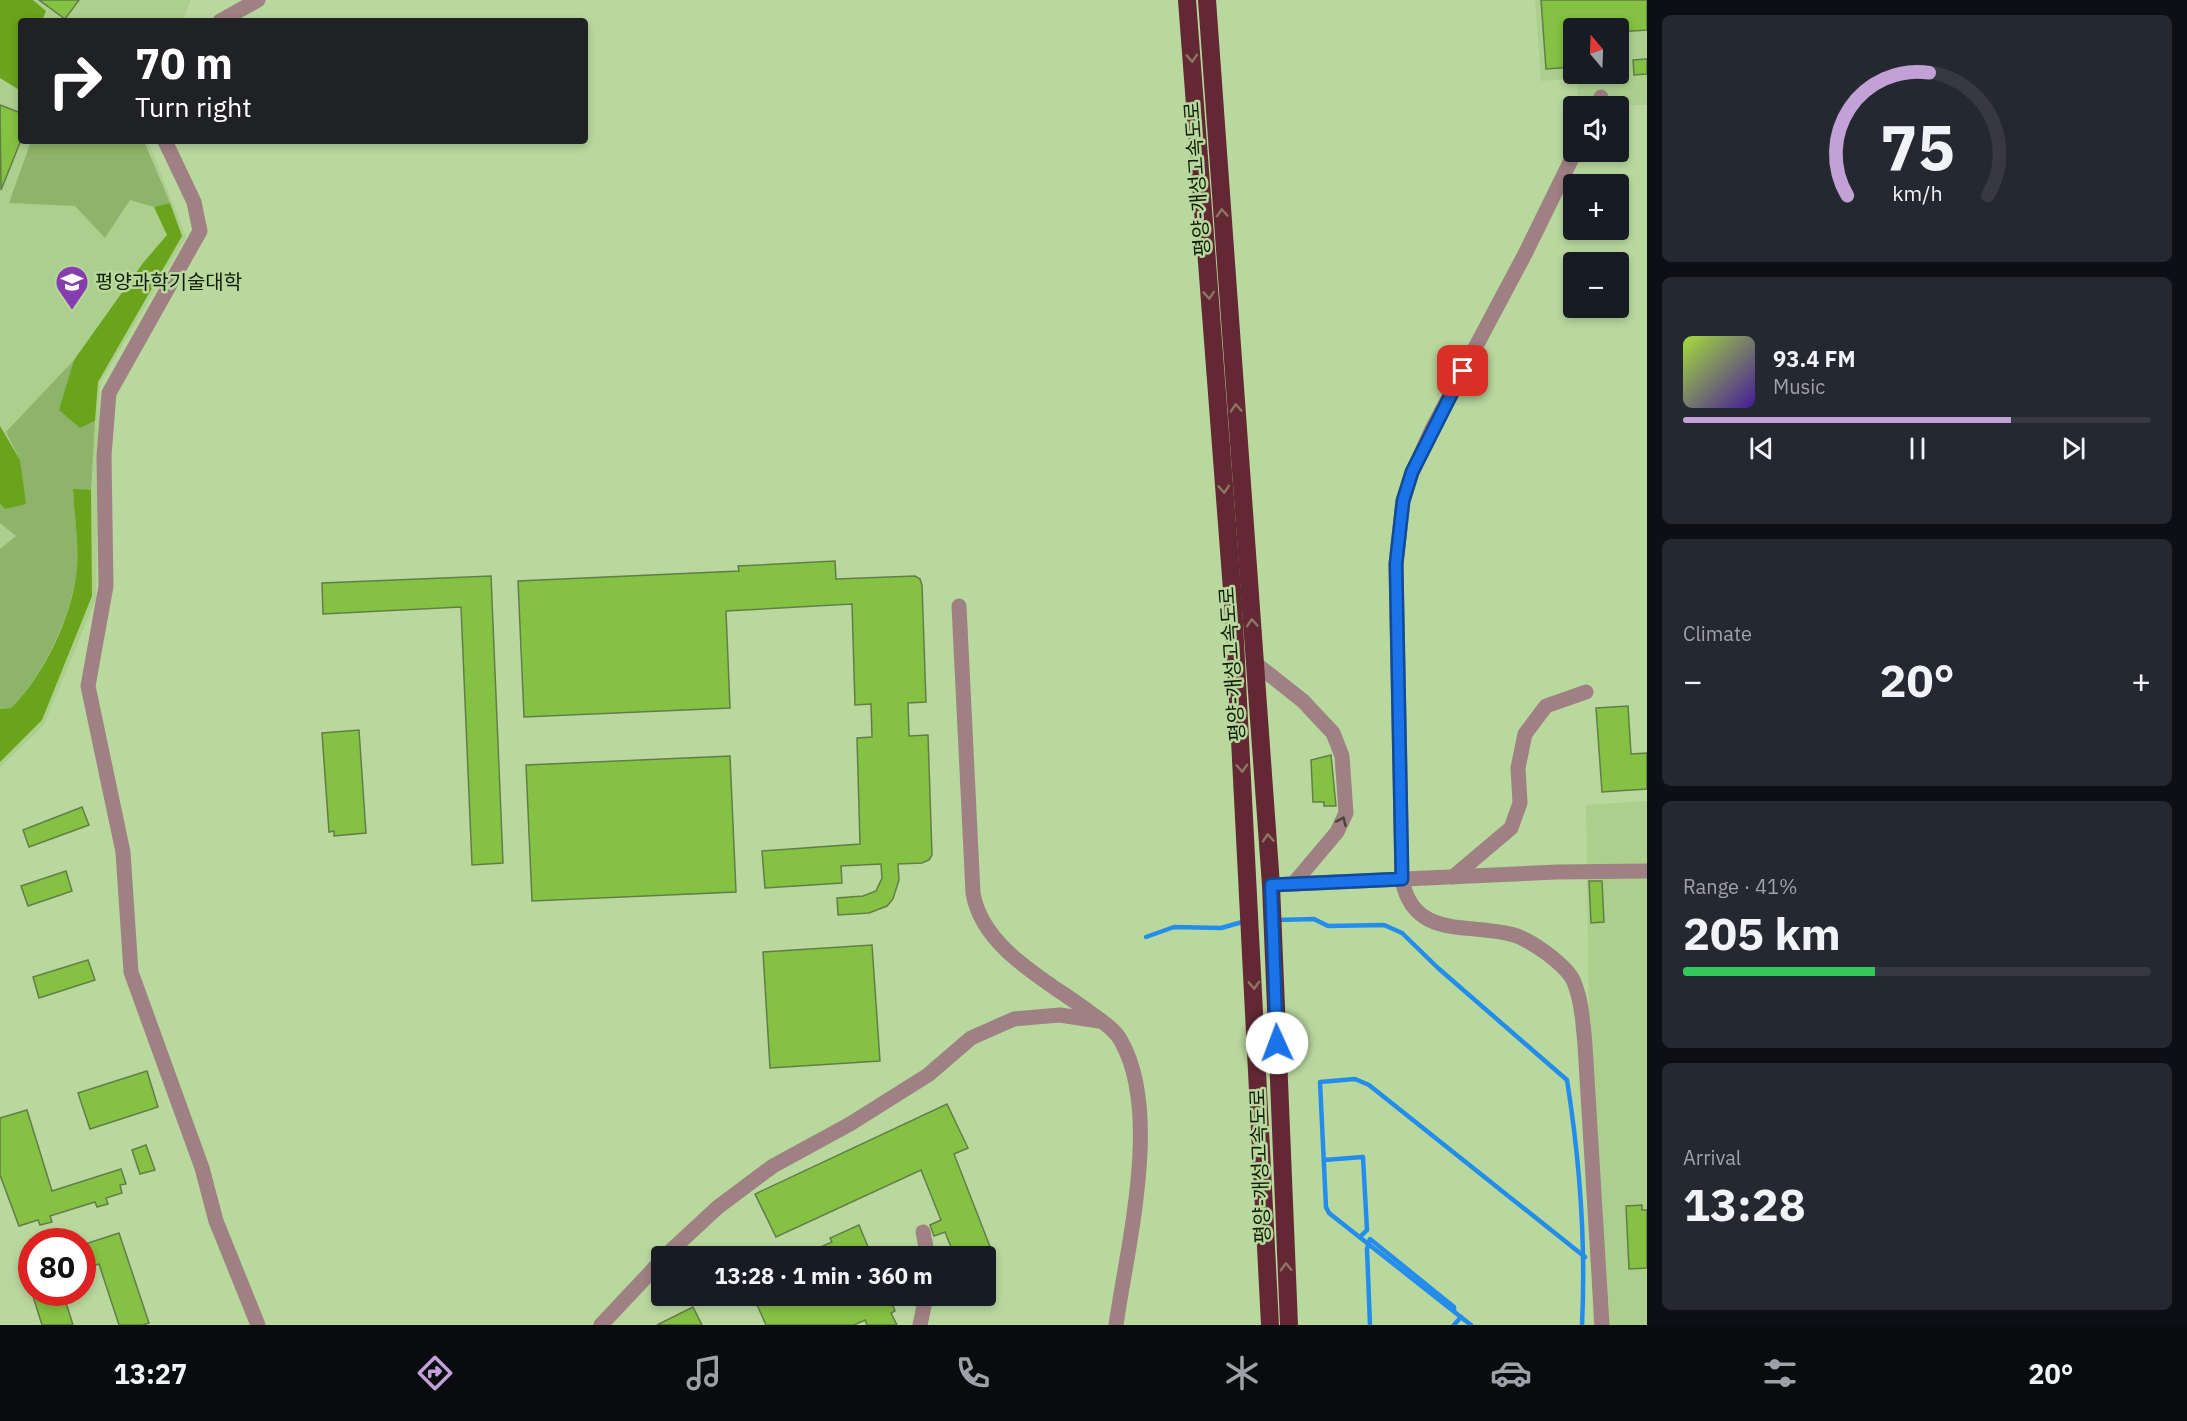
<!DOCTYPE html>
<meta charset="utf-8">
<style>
body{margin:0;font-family:"IBM Plex Sans","Noto Sans KR",sans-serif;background:#242831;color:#f1f3f6;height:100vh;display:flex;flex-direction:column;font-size:22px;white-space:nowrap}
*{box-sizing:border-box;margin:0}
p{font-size:20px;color:#9ea1a6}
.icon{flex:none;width:33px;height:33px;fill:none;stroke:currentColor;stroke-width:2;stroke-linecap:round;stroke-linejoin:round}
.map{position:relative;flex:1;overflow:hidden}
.sheet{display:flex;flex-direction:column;gap:15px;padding:15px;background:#0d0f14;width:540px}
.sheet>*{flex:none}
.banner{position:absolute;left:18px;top:18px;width:570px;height:126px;border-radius:6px;box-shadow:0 3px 9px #0003;background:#202124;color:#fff;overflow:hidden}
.needle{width:39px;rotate:341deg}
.fabs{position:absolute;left:1563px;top:18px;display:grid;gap:12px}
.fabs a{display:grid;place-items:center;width:66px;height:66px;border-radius:6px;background:#171b24;box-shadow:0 3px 9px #0003;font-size:30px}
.speed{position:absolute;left:18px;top:1228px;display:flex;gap:12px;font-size:30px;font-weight:700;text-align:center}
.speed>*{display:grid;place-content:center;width:78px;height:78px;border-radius:50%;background:#171b24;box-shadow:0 3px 9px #0003;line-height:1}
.speed .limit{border:9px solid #d22;background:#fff;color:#111}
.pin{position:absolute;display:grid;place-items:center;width:51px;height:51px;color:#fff;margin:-26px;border-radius:12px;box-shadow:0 3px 9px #0006}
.me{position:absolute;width:66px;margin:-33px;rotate:358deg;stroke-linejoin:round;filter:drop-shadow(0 0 4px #0008)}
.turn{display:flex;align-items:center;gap:21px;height:126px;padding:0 18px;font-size:27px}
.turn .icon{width:78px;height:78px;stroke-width:2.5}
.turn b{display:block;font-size:42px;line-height:51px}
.big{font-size:45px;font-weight:700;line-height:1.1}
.sheet .card{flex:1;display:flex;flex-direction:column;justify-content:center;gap:9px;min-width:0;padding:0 21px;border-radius:9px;background:#242831}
.sheet .dial{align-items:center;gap:0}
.dial svg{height:156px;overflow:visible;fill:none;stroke:#363941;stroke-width:7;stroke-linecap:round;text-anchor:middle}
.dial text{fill:#f1f3f6;stroke:none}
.song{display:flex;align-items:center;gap:18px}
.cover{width:72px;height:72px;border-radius:9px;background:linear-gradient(135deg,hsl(80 70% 55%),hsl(260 70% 35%))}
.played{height:6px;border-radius:3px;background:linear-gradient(90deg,#c1a1d6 70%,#363941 70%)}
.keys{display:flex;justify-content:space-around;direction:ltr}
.heat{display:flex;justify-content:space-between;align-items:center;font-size:33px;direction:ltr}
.charge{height:9px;border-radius:4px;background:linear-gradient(90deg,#34c759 41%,#363941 0)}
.trip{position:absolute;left:651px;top:1246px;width:345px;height:60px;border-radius:6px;background:#171b24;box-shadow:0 3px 9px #0003;font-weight:700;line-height:60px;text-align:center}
.menu{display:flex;height:96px;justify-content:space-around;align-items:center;background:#090b0e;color:#9ea1a6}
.menu .icon{width:42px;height:42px}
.menu .current{color:#c1a1d6}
.menu b{font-size:27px;color:#f1f3f6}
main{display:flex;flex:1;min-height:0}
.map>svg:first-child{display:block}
.built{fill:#accf8e;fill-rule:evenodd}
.green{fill:#8eb36b}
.forest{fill:#6aa31c}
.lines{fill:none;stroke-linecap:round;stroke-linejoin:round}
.stream{stroke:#248deb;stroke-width:4.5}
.building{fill:#85c143;stroke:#627e48;stroke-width:1.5}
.minor{stroke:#9f8083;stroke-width:15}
.highway{stroke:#632833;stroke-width:18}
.oneway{stroke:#8a7763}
.oneway2{stroke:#4b4539}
.route-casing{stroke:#114b97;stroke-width:15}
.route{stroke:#1a73e8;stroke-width:10}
.labels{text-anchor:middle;stroke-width:5;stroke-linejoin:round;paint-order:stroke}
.street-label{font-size:20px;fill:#131e08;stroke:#b9d89e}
.poi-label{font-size:20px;fill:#131e08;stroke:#b9d89e;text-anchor:start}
</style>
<main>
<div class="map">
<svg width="1647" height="1325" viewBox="0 0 1647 1325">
<rect width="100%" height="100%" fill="#b9d89e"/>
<!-- built -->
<g class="built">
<path d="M0,0H191L182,21H21V141H148L186,237L100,384L96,599L44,725L0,767Z"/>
<path d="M1535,0H1647V105L1579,106L1576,78L1541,81ZM1574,28H1618V74H1574Z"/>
<path d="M1647,801V1325H1593L1586,805Z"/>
</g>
<!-- green -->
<g class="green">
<path d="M31,141H144L170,203L154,207L130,200L105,238L75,206L9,203Z"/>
<path d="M74,360L60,410L80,428L95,421L91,490H73C74,515 79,543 77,568C72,615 44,675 11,708L0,709V549L16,536L0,523V504L5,509L20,460L6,432Z"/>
</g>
<!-- forest -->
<g class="forest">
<path d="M0,0H33L46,11L42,21H21V91L0,78Z"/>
<path d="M170,203L182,236L98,382L95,421L80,428L59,410L74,360L143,263L167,235L154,207Z"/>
<path d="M0,426L20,460L26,504L5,509L0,504Z"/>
<path d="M73,489L91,490L92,596L42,720L0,762V709L11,708C44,676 73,615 77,568C79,543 74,515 73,489Z"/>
</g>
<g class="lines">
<!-- stream -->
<g class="stream">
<path d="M1276,920L1314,919L1328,926L1384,925L1402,933L1438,968L1567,1080C1580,1162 1586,1243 1582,1325"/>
<path d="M1146,937L1174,927L1221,928L1246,921"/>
<path d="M1324,1160L1363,1157L1367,1230L1361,1236"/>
<path d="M1370,1325L1367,1249L1370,1239L1454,1307V1311"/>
<path d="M1454,1325L1461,1317"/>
<path d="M1471,1325L1329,1213L1326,1207L1320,1082L1355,1079L1369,1085L1585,1257"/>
</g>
</g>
<!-- building -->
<g class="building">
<path d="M39,0H79L65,19Z"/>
<path d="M1541,0H1647V30L1618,32V28H1574V67L1546,69Z"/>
<path d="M1647,59V74L1634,75L1633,60Z"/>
<path d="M0,105L21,113V140L1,190Z"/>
<path d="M835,561L836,579L915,576L920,579L922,585L926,702L908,703L909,736L928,735L932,855L929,860L922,863L898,864L899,880L893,899L887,906L869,913L838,915L837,898L863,896L876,891L882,878L881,864L841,866L842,883L765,888L762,851L860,844L857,738L872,737L871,704L855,705L852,604L726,611L730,708L524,717L518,581L739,571L738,566Z"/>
<path d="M491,576L503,863L472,865L461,607L323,614L322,583Z"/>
<path d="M1628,706L1631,754L1647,753V789L1602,792L1596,708Z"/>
<path d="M359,730L366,833L334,836V831L329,832L322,733Z"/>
<path d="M1331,755L1336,806H1324V802H1313L1311,760Z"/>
<path d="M730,756L736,892L532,901L526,765Z"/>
<path d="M82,807L89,825L29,847L23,830Z"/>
<path d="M66,871L72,891L28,906L21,886Z"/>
<path d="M1589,881H1602L1604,922L1591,923Z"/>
<path d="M872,945L880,1061L770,1068L763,952Z"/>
<path d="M88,960L95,980L39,998L33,977Z"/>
<path d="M147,1071L158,1107L90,1129L78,1093Z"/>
<path d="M947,1104L968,1148L954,1154L994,1257H955L945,1232L934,1236L930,1225L941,1220L921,1170L776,1237L755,1194Z"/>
<path d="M27,1110L52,1191L121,1169L126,1184L120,1185L122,1193L106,1198L108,1204L97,1207L95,1202L50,1216L52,1222L40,1225L38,1220L19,1226L0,1175V1118Z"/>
<path d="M146,1145L155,1170L140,1174L132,1150Z"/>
<path d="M1642,1205V1210H1647V1268L1629,1269L1626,1206Z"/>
<path d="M859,1225L871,1254L862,1257H798L832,1242L830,1238Z"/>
<path d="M119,1233L149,1323L143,1325H119L99,1264L82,1269V1245Z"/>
<path d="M32,1293H63L73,1325H42Z"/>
<path d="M753,1296H889L895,1311L891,1313L897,1325H867L865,1320L854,1325H766Z"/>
<path d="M693,1307L702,1325H657Z"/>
</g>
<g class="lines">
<!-- minor -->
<g class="minor">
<path d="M220,21L258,0"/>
<path d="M1597,106L1601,97"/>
<path d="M165,141L194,202L200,231L109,393L104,456L106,586L88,686L123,852L131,972L202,1168L216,1221L258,1325"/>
<path d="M1575,152L1525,254L1432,429L1412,473L1403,501L1396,564L1402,879C1413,941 1471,922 1514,935C1527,939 1538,947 1549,955C1558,962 1570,972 1574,982C1582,1002 1583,1024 1585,1045L1602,1325"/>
<path d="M959,606L973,893C982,948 1046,980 1088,1011C1099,1019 1115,1029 1121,1041C1162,1113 1127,1247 1116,1325"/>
<path d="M1255,663L1303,701L1333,733L1342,756L1346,813L1337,832L1294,883"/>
<path d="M1453,877L1511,828L1520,803L1518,768L1525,734L1546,706L1586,692"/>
<path d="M1271,885L1557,872L1647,871"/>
<path d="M923,1232L928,1257"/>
<path d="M664,1257L718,1207L773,1166L850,1124L928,1075L971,1038L1014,1019L1060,1015L1099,1021"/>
<path d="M601,1325L662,1260"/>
<path d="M920,1325L926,1296"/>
</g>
<!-- highway -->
<g class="highway">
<path d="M1187,0L1233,603L1270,1325"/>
<path d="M1207,0L1271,885L1289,1325"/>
</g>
</g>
<!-- one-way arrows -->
<defs><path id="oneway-chevron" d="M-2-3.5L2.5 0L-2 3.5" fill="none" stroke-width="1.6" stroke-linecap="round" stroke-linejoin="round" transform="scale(1.5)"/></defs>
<g class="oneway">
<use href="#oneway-chevron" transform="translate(1192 58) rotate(86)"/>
<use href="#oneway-chevron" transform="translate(1222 213) rotate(-94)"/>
<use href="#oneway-chevron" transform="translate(1209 295) rotate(86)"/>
<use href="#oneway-chevron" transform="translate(1236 408) rotate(-94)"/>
<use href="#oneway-chevron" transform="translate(1224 489) rotate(86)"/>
<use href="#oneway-chevron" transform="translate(1252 623) rotate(-94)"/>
<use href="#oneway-chevron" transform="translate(1242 768) rotate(87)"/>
<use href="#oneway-chevron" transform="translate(1268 838) rotate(-94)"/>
<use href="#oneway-chevron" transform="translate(1254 985) rotate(87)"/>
<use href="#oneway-chevron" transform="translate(1286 1267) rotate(-92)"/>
</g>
<use class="oneway2" href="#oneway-chevron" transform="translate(1342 821) rotate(-66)"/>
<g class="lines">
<!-- route casing -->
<g class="route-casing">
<path id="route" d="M1277,1043L1271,885L1402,879L1396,564L1403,501L1412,472L1463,371"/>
</g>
<!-- route -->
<use href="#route" class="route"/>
</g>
<!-- icons -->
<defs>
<g id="university-pin" transform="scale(1.725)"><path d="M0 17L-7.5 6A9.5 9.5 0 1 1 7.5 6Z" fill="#863daf" stroke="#b9d89e"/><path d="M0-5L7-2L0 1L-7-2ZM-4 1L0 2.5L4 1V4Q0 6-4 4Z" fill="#fff"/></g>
</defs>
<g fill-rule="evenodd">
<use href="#university-pin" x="72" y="282"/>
</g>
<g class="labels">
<!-- street labels -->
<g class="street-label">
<text transform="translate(1197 179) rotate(-94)" y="7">평양-개성고속도로</text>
<text transform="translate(1232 664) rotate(-94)" y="7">평양-개성고속도로</text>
<text transform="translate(1260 1166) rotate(-92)" y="7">평양-개성고속도로</text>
</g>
<!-- poi labels -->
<g class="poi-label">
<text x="95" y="289">평양과학기술대학</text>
</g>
</g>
</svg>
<div class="fabs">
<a><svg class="needle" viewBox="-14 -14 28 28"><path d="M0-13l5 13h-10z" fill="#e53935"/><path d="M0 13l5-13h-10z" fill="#9ea1a6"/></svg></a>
<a><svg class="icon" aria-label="sound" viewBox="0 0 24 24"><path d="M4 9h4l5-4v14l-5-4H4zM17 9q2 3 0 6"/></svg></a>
<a>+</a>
<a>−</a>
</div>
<div class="speed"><div class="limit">80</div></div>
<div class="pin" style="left:1463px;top:371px;background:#d93025"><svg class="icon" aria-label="arrive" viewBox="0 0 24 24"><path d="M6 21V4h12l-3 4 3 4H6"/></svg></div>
<svg class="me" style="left:1277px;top:1043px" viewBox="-20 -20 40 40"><circle r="19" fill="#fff"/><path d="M0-13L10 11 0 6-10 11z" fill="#1a73e8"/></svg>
<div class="trip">13:28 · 1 min · 360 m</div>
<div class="banner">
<div class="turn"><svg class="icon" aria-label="right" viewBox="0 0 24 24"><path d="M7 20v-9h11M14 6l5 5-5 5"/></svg><div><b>70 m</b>Turn right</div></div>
</div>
</div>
<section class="sheet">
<div class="card dial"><svg viewBox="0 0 100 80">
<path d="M14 69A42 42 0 1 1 86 69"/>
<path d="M14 69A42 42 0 0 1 56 6" stroke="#c1a1d6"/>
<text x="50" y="56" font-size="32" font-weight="700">75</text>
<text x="50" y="72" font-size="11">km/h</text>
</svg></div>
<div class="card">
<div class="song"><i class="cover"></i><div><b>93.4 FM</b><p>Music</p></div></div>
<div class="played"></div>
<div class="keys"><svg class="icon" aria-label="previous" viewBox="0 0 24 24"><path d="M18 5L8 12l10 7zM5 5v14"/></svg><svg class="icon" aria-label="pause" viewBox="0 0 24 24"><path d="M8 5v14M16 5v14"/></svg><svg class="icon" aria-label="next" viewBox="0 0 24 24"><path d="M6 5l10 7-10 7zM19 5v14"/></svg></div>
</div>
<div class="card"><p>Climate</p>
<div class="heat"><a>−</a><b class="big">20°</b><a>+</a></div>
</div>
<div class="card"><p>Range · 41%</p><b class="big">205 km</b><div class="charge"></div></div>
<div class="card"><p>Arrival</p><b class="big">13:28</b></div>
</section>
</main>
<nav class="menu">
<b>13:27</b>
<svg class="icon current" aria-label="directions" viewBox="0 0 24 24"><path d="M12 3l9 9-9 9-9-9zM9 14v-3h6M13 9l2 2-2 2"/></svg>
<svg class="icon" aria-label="music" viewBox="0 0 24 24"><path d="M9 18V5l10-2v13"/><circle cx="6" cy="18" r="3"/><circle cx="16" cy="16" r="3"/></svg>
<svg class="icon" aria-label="phone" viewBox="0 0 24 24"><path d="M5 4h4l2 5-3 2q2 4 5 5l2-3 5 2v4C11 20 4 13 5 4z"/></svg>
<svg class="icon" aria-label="climate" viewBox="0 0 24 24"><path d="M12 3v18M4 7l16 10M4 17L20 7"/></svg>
<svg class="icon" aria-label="car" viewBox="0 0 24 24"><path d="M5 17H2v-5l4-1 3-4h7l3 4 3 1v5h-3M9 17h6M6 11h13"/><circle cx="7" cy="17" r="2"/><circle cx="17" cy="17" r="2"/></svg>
<svg class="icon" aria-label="filters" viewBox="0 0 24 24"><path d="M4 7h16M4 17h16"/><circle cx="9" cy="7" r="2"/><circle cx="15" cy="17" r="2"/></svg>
<b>20°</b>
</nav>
